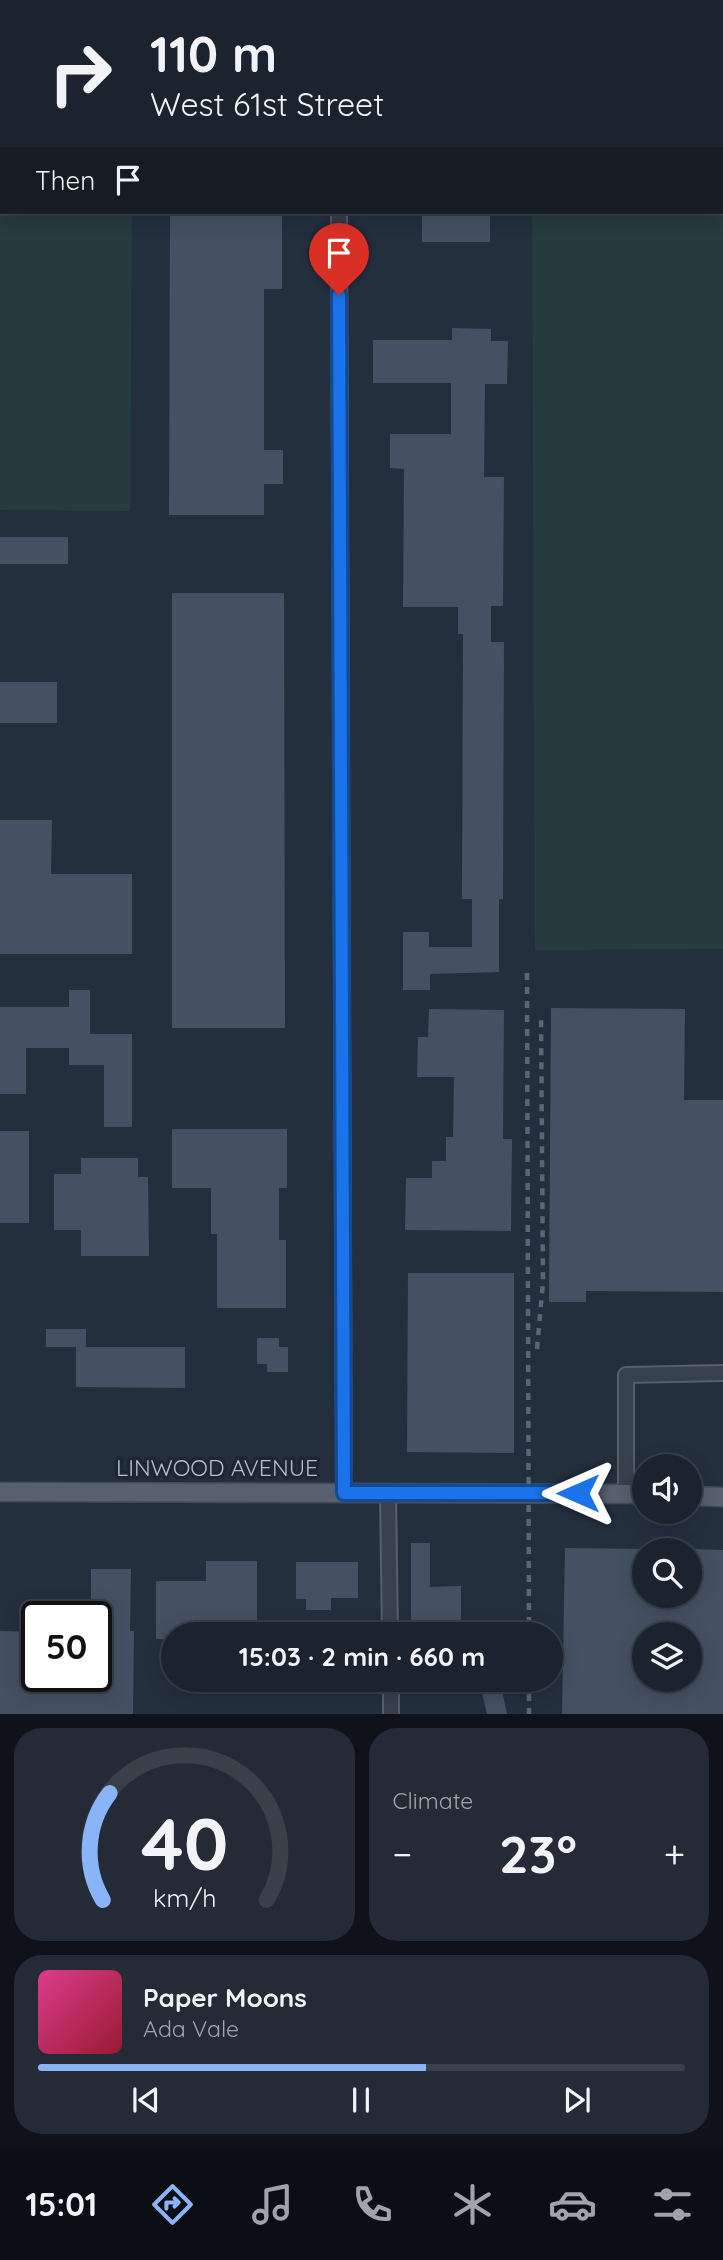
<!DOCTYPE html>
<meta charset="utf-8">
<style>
body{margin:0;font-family:Quicksand,sans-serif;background:#242b36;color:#f1f3f6;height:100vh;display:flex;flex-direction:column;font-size:26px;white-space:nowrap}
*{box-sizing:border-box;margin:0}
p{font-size:23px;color:#a0a4aa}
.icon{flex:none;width:38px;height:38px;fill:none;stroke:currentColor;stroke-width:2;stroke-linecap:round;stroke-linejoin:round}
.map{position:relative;height:1714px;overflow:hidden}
.sheet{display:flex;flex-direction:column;gap:14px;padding:14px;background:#0f1319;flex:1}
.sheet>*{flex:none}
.top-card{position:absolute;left:0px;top:0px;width:724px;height:214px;box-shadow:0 4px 18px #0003,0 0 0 2px #39404a;background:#1b232e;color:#f1f3f6;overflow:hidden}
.buttons{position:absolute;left:632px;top:1454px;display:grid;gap:14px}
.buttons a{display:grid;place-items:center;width:70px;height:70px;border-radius:50%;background:#1b232e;box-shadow:0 4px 18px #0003,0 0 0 2px #39404a;font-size:35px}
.speed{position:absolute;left:21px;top:1601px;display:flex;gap:14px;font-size:35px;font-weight:700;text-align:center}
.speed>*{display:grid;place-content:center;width:91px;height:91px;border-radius:50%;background:#1b232e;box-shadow:0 4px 18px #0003,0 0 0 2px #39404a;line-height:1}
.speed .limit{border:4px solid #111;border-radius:10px;background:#fff;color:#111}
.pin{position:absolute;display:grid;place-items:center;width:60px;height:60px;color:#fff;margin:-72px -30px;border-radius:50% 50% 50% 0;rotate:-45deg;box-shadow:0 0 7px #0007}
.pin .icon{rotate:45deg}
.me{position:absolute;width:77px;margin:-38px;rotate:270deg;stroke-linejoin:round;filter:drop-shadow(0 0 5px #0008)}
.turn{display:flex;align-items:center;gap:24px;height:147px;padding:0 35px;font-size:32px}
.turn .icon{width:91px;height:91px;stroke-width:2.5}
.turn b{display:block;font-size:49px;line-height:60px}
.then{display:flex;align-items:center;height:66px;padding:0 35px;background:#0003;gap:14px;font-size:26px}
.big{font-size:52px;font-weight:700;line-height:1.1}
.sheet .tile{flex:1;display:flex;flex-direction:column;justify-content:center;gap:10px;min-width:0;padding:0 24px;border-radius:28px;background:#242b36}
.sheet .dial{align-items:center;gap:0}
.dial svg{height:182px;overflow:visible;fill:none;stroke:#39404a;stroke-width:7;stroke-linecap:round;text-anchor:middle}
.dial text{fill:#f1f3f6;stroke:none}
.song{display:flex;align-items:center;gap:21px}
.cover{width:84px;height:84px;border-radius:10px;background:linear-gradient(135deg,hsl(330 70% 55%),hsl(350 70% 35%))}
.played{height:7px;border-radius:4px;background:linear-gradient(90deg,#8ab4f8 60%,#39404a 60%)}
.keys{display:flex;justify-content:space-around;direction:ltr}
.heat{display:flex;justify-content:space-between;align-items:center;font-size:38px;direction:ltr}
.sheet .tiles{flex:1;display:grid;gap:14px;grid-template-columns:1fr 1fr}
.tile:last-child{grid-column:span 2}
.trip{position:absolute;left:161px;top:1622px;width:402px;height:70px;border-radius:35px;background:#1b232e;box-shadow:0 4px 18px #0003,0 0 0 2px #39404a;font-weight:700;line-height:70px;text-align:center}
.dock{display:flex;height:112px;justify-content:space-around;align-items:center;background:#0b0e12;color:#a0a4aa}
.dock .icon{width:49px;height:49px}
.dock .active{color:#8ab4f8}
.dock b{font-size:32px;color:#f1f3f6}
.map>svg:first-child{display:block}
.green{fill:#263c3f}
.building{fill:#455162;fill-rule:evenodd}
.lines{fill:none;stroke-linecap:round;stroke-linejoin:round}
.minor-casing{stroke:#565f6c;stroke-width:18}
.major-casing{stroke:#414a57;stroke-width:21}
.minor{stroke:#38414e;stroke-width:14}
.major{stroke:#56606e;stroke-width:18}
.rail{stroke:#5a6575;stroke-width:4.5;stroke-dasharray:7 7;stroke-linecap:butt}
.route-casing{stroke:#114b97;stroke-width:18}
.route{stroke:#1a73e8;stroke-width:12}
.labels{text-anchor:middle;stroke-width:7;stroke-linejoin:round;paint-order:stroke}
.street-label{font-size:23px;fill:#b4bcc9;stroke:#1d2633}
</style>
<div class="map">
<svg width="723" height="1714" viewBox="0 0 723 1714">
<rect width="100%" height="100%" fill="#242f3e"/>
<!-- green -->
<g class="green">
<path d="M0,0H133L2,2V212H132L130,511L0,510Z"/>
<path d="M531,0H723V949L535,950L532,212H723V2Z"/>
</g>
<!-- building -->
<g class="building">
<path d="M170,212H282V289H264V450H283V484H264V515H169Z"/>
<rect x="422" y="212" width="68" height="30"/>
<path d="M452,328L491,329V341H508L507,384H485L484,477H504L503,606H491V642H504L503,899H499V972L430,974V990H403V932H429V947H472V899H462L463,634H458V607H403L404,469L390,468V434H451V383H373V340H452Z"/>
<rect x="0" y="537" width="68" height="27"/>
<path d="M172,593H284L285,1028H172Z"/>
<rect x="0" y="682" width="57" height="41"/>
<path d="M0,820H52L51,874H132V954H0Z"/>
<path d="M69,990H90V1034H132V1127H104V1065H69V1048H26V1094H0V1007H69Z"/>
<path d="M551,1008L685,1009L684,1100H723V1292L586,1291V1302H549Z"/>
<path d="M429,1009L504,1010L503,1139H512L511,1231L405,1230L406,1178H432V1161H446V1137H453L454,1077H417L418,1037H428Z"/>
<path d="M172,1129H287V1188H279V1240H286V1308H217V1234H211V1188H172Z"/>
<rect x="0" y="1131" width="29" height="92"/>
<path d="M81,1158H138V1177H148L149,1256H81V1230H54V1174H81Z"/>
<path d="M408,1273H514V1453L407,1452Z"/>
<path d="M46,1329H86V1347H185V1388L76,1387V1347H46Z"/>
<path d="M257,1338H279V1347H288V1372H267V1364H257Z"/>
<path d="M411,1543H430V1587L461,1586V1634H411Z"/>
<path d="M565,1548L644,1549V1596H690V1549L723,1550V1714H562ZM644,1634H690V1680H644Z"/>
<path d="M206,1561H257V1634H173V1639H156V1581H206Z"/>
<path d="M296,1562H358V1598H331V1610H306V1599H296Z"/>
<path d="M91,1569H131L130,1631H134L133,1714H0V1631L37,1632V1676H96V1617H91Z"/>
<path d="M479,1680H500L507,1714H487Z"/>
</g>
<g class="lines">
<!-- minor casing -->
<g class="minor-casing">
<g id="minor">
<path d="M338,0V2"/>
<path d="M339,212L344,1493"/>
<path d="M626,1493V1375L723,1373"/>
<path d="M388,1494L390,1634"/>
<path d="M391,1680V1714"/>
</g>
</g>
<!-- major casing -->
<g class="major-casing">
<g id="major">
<path d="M0,1492L644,1494"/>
<path d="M690,1496L723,1497"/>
</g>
</g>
<!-- minor -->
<use href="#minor" class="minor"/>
<!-- major -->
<use href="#major" class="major"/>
<!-- rail -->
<g class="rail">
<path d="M527,973L529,1634"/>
<path d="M537,1349L543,1282L541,1014"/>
<path d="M529,1680V1714"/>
</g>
</g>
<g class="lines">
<!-- route casing -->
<g class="route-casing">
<path id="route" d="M339,295L344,1493H578"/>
</g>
<!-- route -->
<use href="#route" class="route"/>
</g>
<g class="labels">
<!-- street labels -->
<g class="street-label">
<text x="217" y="1476">LINWOOD AVENUE</text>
</g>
</g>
</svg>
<div class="buttons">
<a><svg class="icon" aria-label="sound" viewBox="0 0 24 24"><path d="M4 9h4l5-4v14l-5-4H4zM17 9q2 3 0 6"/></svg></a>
<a><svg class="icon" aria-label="search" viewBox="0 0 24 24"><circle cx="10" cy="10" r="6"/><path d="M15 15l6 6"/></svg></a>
<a><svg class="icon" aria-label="layers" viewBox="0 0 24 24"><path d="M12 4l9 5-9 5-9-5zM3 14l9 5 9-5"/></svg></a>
</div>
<div class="speed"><div class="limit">50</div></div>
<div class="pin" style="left:339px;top:295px;background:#d93025"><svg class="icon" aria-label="arrive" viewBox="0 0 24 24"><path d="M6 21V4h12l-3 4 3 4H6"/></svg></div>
<svg class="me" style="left:578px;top:1493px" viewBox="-20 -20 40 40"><path d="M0-17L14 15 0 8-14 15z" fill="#1a73e8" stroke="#fff" stroke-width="4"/></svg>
<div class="trip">15:03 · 2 min · 660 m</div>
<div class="top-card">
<div class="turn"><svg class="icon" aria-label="right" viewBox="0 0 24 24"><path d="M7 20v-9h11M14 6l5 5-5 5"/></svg><div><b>110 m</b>West 61st Street</div></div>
<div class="then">Then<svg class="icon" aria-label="arrive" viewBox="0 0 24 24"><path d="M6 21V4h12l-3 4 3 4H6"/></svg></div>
</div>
</div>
<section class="sheet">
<div class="tiles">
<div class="tile dial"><svg viewBox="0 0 100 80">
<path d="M14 69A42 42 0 1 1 86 69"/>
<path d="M14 69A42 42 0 0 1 17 22" stroke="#8ab4f8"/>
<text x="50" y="56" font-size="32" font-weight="700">40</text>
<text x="50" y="72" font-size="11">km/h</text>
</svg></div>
<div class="tile"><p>Climate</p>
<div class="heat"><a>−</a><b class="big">23°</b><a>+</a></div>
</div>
<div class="tile">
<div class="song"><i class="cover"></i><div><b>Paper Moons</b><p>Ada Vale</p></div></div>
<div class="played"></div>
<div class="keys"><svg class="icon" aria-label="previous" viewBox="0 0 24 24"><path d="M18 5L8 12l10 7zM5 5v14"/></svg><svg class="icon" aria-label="pause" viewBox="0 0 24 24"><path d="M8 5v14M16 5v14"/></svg><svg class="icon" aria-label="next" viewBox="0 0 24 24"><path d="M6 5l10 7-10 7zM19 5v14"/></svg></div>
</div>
</div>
</section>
<nav class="dock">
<b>15:01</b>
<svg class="icon active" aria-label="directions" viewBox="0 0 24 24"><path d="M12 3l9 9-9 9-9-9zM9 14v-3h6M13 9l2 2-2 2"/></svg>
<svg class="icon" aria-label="music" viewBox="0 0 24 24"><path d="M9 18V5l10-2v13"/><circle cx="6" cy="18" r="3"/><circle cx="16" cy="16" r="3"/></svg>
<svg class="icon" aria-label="phone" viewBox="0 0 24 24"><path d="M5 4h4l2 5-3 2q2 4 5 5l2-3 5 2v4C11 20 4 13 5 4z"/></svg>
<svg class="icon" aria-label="climate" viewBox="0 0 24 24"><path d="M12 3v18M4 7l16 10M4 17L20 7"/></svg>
<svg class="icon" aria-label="car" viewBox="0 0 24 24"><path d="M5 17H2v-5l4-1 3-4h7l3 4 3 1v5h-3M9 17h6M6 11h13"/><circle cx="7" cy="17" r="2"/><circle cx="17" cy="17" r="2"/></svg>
<svg class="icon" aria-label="filters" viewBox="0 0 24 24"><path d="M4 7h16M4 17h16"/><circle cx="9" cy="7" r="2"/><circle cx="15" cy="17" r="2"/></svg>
</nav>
